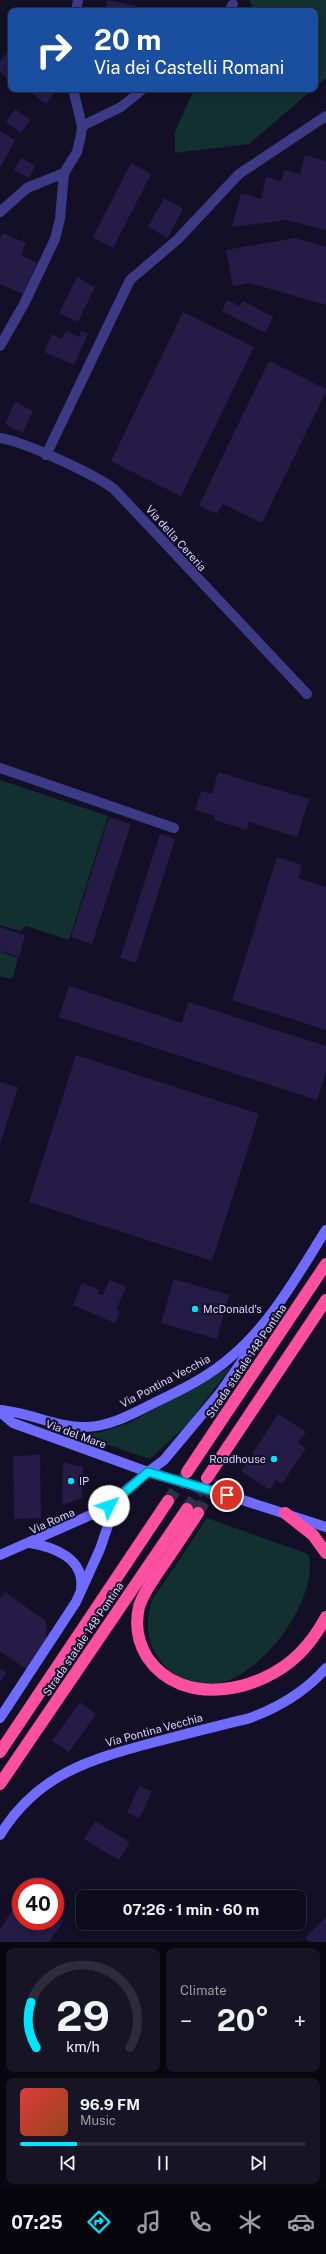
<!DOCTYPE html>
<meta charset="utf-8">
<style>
body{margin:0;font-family:"Public Sans",sans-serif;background:#171425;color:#f1f3f6;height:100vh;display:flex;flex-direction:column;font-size:15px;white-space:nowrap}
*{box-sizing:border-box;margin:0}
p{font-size:13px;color:#9b9ba3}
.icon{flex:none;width:22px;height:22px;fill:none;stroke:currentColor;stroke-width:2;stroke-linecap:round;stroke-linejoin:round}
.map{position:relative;height:1942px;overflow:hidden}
.side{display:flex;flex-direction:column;gap:6px;padding:6px;background:#08060f;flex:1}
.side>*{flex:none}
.banner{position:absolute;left:8px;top:8px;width:310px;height:84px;border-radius:8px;box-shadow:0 2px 6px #0003,0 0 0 1px #2e2b3b;background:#1a4fa0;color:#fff;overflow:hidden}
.speed{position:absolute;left:12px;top:1878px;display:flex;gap:8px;font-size:20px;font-weight:700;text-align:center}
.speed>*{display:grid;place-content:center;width:52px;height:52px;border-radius:50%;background:#0e0b1c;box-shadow:0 2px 6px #0003,0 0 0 1px #2e2b3b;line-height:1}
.speed .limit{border:6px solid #d22;background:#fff;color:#111}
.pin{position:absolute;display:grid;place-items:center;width:34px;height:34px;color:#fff;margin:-17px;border:2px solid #fff;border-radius:50%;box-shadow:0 1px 4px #0007}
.me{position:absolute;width:44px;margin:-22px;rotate:49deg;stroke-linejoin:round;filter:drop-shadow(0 0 3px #0008)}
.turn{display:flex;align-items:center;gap:14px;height:84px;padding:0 20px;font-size:18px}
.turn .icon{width:52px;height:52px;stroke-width:2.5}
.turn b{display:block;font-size:28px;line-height:34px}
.big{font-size:30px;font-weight:700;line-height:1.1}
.side .widget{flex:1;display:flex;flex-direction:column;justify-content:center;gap:6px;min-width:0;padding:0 14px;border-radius:8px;background:#171425}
.side .dial{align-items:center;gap:0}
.dial svg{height:104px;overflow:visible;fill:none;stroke:#2e2b3b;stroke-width:7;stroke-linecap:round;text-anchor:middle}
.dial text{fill:#f1f3f6;stroke:none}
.song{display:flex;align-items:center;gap:12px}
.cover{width:48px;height:48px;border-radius:6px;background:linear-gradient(135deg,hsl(0 70% 55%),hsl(20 70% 35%))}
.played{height:4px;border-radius:2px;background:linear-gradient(90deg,#00e5ff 20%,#2e2b3b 20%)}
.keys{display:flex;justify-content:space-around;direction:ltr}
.heat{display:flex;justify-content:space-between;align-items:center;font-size:22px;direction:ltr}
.side .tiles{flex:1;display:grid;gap:6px;grid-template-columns:1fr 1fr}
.widget:last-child{grid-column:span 2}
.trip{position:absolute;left:76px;top:1890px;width:230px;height:40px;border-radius:8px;background:#0e0b1c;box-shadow:0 2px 6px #0003,0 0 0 1px #2e2b3b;font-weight:700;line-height:40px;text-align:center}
.menu{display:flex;height:64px;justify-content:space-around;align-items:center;background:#06040b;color:#9b9ba3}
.menu .icon{width:28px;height:28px}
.menu .selected{color:#00e5ff}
.menu b{font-size:18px;color:#f1f3f6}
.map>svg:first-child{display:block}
.green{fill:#12302f}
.building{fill:#241b47}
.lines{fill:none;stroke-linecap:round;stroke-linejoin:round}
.highway-tunnel{stroke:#312d47;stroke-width:12;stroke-dasharray:12 6;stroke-linecap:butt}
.street{stroke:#3d3a85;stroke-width:10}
.secondary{stroke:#6f6bff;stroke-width:10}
.highway{stroke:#ff4fa3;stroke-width:12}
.secondary-bridge{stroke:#6f6bff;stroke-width:10}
.route-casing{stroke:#0095a6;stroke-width:10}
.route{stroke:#00e5ff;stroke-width:7}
.poi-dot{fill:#00e5ff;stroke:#130f26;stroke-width:1.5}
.labels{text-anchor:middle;stroke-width:4;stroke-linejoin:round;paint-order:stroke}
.street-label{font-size:11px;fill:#d9d4ff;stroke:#130f26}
.poi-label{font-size:11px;fill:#d9d4ff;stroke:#130f26;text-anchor:start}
</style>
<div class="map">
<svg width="326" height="1942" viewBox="0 0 326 1942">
<rect width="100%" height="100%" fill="#130f26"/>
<!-- green -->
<g class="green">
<path d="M250,0H326V78L315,87V11H253Z"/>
<path d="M194,89H313L249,144L175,153V132Z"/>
<path d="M0,780L108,816L69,940L26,926L20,931L0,925Z"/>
<path d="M0,952L18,958L13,977L10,979L0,976Z"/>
<path d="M232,1366L187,1425L150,1459L76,1434L97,1433L129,1423Z"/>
<path d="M207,1518L308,1554C326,1604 219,1746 157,1656C146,1640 145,1617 153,1598C156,1592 161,1587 165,1581C179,1560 193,1539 207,1518Z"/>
</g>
<!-- building -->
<g class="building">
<path d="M107,0L137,6L136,11H105Z"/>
<path d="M11,48V81L0,72V61Z"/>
<path d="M26,89H58L46,104Z"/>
<path d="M15,109L30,120L21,133L6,122Z"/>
<path d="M0,131L15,140L0,168Z"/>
<path d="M305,155L326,161V230L286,220L232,227L241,193L261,199L266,177L281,181L284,170L300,174Z"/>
<path d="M21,158L35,166L29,178L14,170Z"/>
<path d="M131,163L151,174L113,248L93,237Z"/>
<path d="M164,198L183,209L168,238L148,227Z"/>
<path d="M3,233L26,243L21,255L37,263L23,294L0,284V238Z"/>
<path d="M295,238L326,247V305L250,283L233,286L226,250Z"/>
<path d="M77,277L95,287L78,322L59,313Z"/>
<path d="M227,300L240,306L243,301L273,317L265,333L222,311Z"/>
<path d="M183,312L254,347L181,496L111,461Z"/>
<path d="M66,331L79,337L81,331L88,334L74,365L44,352L52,334L62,339Z"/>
<path d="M269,361L326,389V392L262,523L223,504L217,514L199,505Z"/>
<path d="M15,402L33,411L23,433L5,424Z"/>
<path d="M218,772L309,799L297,837L249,822L247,830L214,820L215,816L195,810L201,791L212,794Z"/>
<path d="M109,817L131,824L92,944L71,937Z"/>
<path d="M160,834L175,839L136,963L120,958Z"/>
<path d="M277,857L302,865L298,878L326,887V1030L232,1000Z"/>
<path d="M0,927L25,935L19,957L0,951Z"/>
<path d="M69,986L182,1023L188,1002L326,1046V1072L317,1100L59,1017Z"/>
<path d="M76,1055L259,1114L212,1261L29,1202Z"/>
<path d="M0,1082L18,1087L0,1144Z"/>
<path d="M174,1279L229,1295L217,1339L161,1323Z"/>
<path d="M109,1280L126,1287L116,1310L120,1312L115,1323L73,1305L82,1283L99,1290L98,1293L103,1295Z"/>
<path d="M278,1414L306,1432L298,1443L306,1448L282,1484L276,1480L270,1490L241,1471Z"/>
<path d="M40,1455L41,1518L14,1519L13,1456Z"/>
<path d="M63,1462L83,1467L82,1498L62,1505Z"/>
<path d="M5,1592L46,1621V1638L49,1640L28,1670L0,1651V1596L1,1598Z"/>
<path d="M0,1669L6,1673L0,1682Z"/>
<path d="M80,1702L96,1714L69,1752L52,1741Z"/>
<path d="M139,1786L152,1791L140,1818L127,1813Z"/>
<path d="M95,1821L130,1842L119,1860L84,1839Z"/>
<path d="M14,1908L21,1913V1921H55V1915L63,1921L49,1942H0V1929Z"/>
<path d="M326,1917V1942H310L305,1938Z"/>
</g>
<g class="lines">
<!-- highway-tunnel -->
<g class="highway-tunnel">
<path d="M168,1501L187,1473"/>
<path d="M187,1509L207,1478"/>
<path d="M198,1513L215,1480"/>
</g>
<!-- street -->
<g class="street">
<path d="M76,11L78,0"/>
<path d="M229,11L233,4"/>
<path d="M82,126L121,107L143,89"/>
<path d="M0,212L27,188L64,173"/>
<path d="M0,346L24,304L55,239L60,219L64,173L77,152L81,135L82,126L73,89"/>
<path d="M0,438C25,442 94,474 114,489L307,694"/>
<path d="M46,455L130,280L177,240L239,174L326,116"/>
<path d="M0,768L174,828"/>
</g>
<!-- secondary -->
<g class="secondary">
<path d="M0,1410C29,1412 57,1428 86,1427C111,1426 132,1414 154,1403C181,1390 210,1376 232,1356C272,1322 298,1274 326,1230"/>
<path d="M0,1412L13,1423L148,1472"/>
<path d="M227,1495L326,1527"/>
<path d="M30,1543C55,1547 85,1559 81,1589"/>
<path d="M0,1555L102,1510L148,1472L164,1460L220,1393L262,1332"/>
<path d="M0,1718L76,1602L100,1549L117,1499"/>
<path d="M0,1835C37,1774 91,1759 155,1742C186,1734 216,1726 247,1719C278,1708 304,1693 326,1668"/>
</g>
<!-- highway -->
<g class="highway">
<path d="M187,1472L326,1264"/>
<path d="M207,1478L326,1300"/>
<path d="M198,1513C186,1531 174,1550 161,1568C153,1580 143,1593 139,1607C135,1624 138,1642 147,1657C182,1709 261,1692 299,1654C310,1643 319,1630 326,1617"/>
<path d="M285,1513L313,1535L326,1553"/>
<path d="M0,1752L168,1501"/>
<path d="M0,1784L187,1509"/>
</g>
<!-- secondary-bridge -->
<path class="secondary-bridge" d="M148,1472L227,1495"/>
</g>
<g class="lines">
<!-- route casing -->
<g class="route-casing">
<path id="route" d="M109,1506L148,1472L227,1495"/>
</g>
<!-- route -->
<use href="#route" class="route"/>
</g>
<!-- markers -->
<g class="poi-dot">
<circle cx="195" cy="1309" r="4"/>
<circle cx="274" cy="1459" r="4"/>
<circle cx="71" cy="1481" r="4"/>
</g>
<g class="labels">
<!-- street labels -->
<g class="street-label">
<text transform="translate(176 538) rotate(48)" y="4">Via della Cereria</text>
<text transform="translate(246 1361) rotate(-56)" y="4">Strada statale 148 Pontina</text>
<text transform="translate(165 1381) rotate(-28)" y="4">Via Pontina Vecchia</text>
<text transform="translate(76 1434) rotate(20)" y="4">Via del Mare</text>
<text transform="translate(52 1521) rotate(-24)" y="4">Via Roma</text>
<text transform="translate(83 1639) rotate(-56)" y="4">Strada statale 148 Pontina</text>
<text transform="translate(154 1730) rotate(-15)" y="4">Via Pontina Vecchia</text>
</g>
<!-- poi labels -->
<g class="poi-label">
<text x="203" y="1313">McDonald's</text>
<text x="266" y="1463" text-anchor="end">Roadhouse</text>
<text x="79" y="1485">IP</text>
</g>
</g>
</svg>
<div class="speed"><div class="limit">40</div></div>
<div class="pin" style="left:227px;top:1495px;background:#d93025"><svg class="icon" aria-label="arrive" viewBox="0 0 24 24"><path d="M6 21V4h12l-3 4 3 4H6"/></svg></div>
<svg class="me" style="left:109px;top:1506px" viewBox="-20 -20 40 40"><circle r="19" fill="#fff"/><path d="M0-13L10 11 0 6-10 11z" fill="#00e5ff"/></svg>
<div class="trip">07:26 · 1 min · 60 m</div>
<div class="banner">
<div class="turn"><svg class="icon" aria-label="right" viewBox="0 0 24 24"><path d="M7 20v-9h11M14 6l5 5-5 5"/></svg><div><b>20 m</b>Via dei Castelli Romani</div></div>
</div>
</div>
<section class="side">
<div class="tiles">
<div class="widget dial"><svg viewBox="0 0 100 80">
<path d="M14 69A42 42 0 1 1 86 69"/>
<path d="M14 69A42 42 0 0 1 10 34" stroke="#00e5ff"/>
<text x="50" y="56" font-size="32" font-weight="700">29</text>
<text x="50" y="72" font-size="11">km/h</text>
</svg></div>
<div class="widget"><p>Climate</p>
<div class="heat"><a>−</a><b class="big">20°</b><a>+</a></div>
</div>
<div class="widget">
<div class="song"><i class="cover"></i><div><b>96.9 FM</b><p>Music</p></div></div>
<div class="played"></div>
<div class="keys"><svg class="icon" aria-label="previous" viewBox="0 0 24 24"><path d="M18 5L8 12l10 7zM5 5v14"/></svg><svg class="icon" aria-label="pause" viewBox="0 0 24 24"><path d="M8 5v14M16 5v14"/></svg><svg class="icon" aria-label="next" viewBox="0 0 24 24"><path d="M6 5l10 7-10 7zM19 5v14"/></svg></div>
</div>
</div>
</section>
<nav class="menu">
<b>07:25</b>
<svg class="icon selected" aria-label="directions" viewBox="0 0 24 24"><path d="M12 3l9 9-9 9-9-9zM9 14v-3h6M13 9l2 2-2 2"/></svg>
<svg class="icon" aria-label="music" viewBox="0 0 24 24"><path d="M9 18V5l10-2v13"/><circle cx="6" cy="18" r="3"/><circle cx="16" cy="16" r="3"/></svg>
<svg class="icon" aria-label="phone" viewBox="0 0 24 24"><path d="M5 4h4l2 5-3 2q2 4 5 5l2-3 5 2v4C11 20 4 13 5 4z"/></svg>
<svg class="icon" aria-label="climate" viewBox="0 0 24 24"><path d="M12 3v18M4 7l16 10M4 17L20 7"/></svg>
<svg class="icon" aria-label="car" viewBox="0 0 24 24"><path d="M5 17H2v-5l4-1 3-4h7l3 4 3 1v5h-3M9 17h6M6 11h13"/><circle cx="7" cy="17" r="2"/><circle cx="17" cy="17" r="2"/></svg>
</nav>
